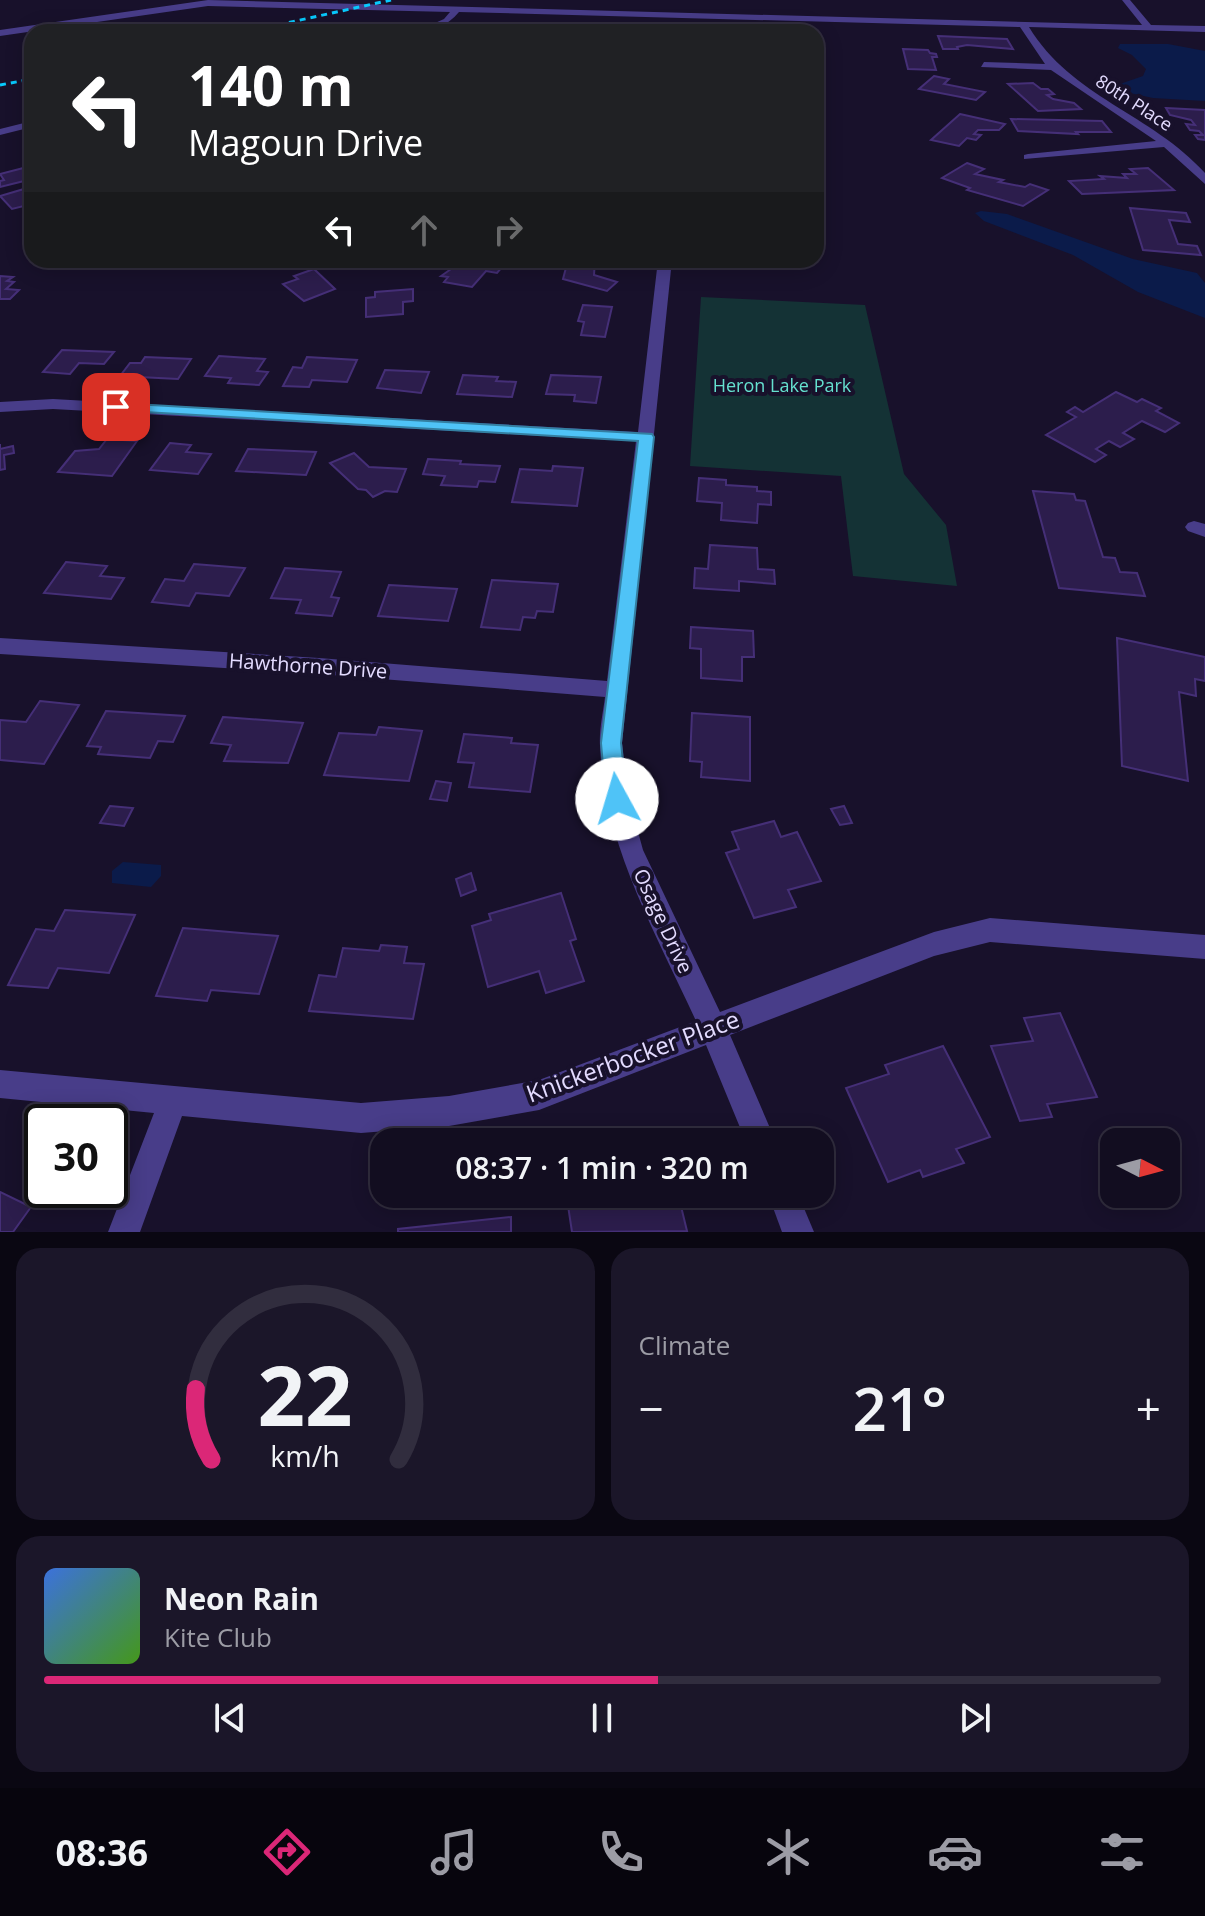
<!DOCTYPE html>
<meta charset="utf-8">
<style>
body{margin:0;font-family:"Open Sans",sans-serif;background:#1b1629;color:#f1f3f6;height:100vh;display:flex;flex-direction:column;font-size:30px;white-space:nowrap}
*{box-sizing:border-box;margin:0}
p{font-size:26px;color:#9c9ca5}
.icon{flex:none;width:44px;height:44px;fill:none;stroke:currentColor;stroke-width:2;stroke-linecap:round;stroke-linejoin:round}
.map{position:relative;height:1232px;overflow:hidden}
.drawer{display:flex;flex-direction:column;gap:16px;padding:16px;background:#0a0712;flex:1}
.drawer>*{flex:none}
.guide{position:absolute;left:24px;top:24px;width:800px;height:244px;border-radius:24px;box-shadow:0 4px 20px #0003,0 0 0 2px #312d3e;background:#202124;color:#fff;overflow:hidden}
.needle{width:52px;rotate:96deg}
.buttons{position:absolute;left:1100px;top:1128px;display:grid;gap:16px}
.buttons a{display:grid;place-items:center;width:80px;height:80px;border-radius:16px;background:#120d20;box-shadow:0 4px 20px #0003,0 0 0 2px #312d3e;font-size:40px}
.speed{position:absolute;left:24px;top:1104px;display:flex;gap:16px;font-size:40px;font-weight:700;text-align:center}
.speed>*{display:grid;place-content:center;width:104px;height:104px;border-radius:50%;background:#120d20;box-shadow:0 4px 20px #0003,0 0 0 2px #312d3e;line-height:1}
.speed .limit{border:4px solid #111;border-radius:12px;background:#fff;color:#111}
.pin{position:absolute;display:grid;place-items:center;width:68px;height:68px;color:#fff;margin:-34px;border-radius:16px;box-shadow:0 4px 12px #0006}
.me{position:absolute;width:88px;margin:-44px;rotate:354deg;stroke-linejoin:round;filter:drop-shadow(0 0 6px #0008)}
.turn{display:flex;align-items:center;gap:28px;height:168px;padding:0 32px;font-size:36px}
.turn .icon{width:104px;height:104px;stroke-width:2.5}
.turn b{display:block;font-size:56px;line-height:68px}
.lanes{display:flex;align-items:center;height:76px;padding:0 32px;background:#0003;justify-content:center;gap:40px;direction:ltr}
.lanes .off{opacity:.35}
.big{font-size:60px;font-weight:600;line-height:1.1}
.drawer .widget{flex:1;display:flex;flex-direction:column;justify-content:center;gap:12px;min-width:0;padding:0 28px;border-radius:24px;background:#1b1629}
.drawer .dial{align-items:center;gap:0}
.dial svg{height:208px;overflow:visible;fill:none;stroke:#312d3e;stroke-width:7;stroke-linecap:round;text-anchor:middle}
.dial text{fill:#f1f3f6;stroke:none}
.song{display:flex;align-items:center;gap:24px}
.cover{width:96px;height:96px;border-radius:12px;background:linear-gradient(135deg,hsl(220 70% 55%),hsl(100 70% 35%))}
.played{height:8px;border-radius:4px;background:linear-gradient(90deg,#db2777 55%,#312d3e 55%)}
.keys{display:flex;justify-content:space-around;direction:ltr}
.heat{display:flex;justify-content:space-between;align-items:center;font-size:44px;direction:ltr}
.drawer .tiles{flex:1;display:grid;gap:16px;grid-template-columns:1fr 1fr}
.widget:last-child{grid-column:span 2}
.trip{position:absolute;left:370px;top:1128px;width:464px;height:80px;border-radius:24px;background:#120d20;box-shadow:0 4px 20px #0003,0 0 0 2px #312d3e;font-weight:600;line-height:80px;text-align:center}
.menu{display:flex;height:128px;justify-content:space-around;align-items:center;background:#07050d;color:#9c9ca5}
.menu .icon{width:56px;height:56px}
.menu .selected{color:#db2777}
.menu b{font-size:36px;color:#f1f3f6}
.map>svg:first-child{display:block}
.green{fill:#143235}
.water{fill:#0b1b4a}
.building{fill:#2c1d4c;stroke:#452f77;stroke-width:2}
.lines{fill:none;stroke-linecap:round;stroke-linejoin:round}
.minor{fill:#483d89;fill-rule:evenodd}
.rail{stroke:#08cafe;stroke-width:3;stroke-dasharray:6 5;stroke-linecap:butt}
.route{fill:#4fc3f7;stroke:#337fa1;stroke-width:2}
.labels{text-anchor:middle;stroke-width:8;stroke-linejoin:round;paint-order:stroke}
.far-street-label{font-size:18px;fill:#e3dbff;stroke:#18112b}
.far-park-label{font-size:18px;fill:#65e0cf;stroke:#18112b}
.street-label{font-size:20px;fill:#e3dbff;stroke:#18112b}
.near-street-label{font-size:24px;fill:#e3dbff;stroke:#18112b}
</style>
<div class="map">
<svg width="1205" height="1232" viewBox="0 0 1205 1232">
<rect width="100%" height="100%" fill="#18112b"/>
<!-- green -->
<path class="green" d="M701,297L865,305L904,474L946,525L957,586L853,576L841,476L690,466Z"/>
<!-- water -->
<g class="water">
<path d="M1120,44H1168L1205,51V101L1153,98L1116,90L1117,85L1143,76L1146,69L1132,55L1118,48Z"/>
<path d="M981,211L1007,214L1133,259L1197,273L1205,283V318L1138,292L1073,255L984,221L975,213Z"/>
<path d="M123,862L161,865V876L151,887L112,883V871Z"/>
</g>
<!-- building -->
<g class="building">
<path d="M938,36L1007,39L1013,49L967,45L957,47L958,49H943Z"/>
<path d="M903,49L928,50L930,53L936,54L937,57H932L936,70L908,69Z"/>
<path d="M934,76L949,79L944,84L985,92L976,100L919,89Z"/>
<path d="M1033,83L1041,89H1048L1054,94L1047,95L1053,99L1074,103L1081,109L1038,111L1008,84Z"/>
<path d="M1166,108L1205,110V140L1198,139L1195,135H1203L1199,131L1190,130L1186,124L1195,125L1191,120L1170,115Z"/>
<path d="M960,114L1005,124L999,130H978L974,134L981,135L976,140L967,138L959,146L931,140Z"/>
<path d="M1011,119L1102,121L1111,132H1076L1078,134L1018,131Z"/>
<path d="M967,163L984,169L975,174L1003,180L999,182L1025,187L1030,184L1048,190L1023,206L967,190L970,188L942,178Z"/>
<path d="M31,166L32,171L28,172L32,179L0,187V181L4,180L0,174Z"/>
<path d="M1148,168L1174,190L1082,194L1069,181L1104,179L1100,176L1127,178L1123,174H1136L1130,169Z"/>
<path d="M24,189L32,198V204L12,209L0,196Z"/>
<path d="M1130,208L1186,213L1190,222L1169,220L1178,244L1197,246L1201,255L1143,250Z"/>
<path d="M464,260H467L503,266L497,273L486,271L472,287L444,282L448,277L441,276Z"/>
<path d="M568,260H595L594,275L617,282L607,291L563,279Z"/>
<path d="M314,269L335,289L304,301L283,284L298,279L294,276Z"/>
<path d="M0,276L13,277L7,281L14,282L6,289L19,290L10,299H0Z"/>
<path d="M413,289V301L403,302V314L366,317V298L375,297V292Z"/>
<path d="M583,305L612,307L605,337L581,335L584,322L578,321Z"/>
<path d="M62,350L114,352L104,364L79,363L70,374L43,372Z"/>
<path d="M219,356L265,359L257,371L268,372L259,385L228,383L231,378L205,376Z"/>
<path d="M145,357L191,359L178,379L120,376L130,363H141Z"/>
<path d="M307,357L357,360L347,382L312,380L309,387L283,386L293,367L302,368Z"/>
<path d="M385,370L429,372L421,393L377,388Z"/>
<path d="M463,375L498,377L496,381L516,382L512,397L457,394Z"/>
<path d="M551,375L601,377L596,403L574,401L575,395L546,394Z"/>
<path d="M1116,392L1137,402L1142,399L1161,408L1156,411L1179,423L1165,432L1142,421L1123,433L1134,439L1120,447L1109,441L1096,449L1106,455L1095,462L1046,435L1076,417L1067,412L1075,407L1083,412Z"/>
<path d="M107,439L137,441L112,476L58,472L75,451L99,449Z"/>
<path d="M170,443L191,445L186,452L211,454L198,474L150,470Z"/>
<path d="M0,444V449L13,446L14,453L4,455L5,469L0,470Z"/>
<path d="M248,449L316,452L306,475L236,471Z"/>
<path d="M354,453L369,467L406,469L397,492L385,491L373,497L366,490L358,489L330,463Z"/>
<path d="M428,459L461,461L460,464L500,466L495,482L479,481L477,487L441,485L445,476L423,474Z"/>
<path d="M553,466L583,468L577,506L512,502L520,469L552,471Z"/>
<path d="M699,478L726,480V485L757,487V491L771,492V505L758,504L757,523L721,520L722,503L697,501Z"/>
<path d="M1033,491L1074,494L1076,500L1085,501L1103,557L1115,558L1120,572L1137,573L1145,596L1059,588Z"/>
<path d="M710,545L757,548L758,569L774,570L775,584L739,581V591L694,588L695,568L708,569Z"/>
<path d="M66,562L107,566L100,576L124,578L111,599L44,593Z"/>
<path d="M194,564L245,568L229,596L196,593L189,606L152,602L165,579L184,581Z"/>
<path d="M285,568L341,572L331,597L339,598L332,616L296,613L301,600L271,598Z"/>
<path d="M492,580L558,584L553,612L537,611L535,618L523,617L520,630L481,627Z"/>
<path d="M389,585L457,589L448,621L378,616Z"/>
<path d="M691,627L753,631L754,657H742V681L701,678V649L690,648Z"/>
<path d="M1117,638L1205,657V681L1195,679L1196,696L1179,692L1188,781L1122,766Z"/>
<path d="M40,701L79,705L44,764L0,760V720L26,722Z"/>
<path d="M106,711L185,716L173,742L158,741L150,758L98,754L101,747L87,746Z"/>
<path d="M692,713L750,717V781L701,777L702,762L690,761Z"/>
<path d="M223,717L303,723L288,763L224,761L231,745L211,743Z"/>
<path d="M379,727L422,731L409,781L324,775L339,733L376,735Z"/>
<path d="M464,734L512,738L511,743L538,745L530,792L469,787L474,763L458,762Z"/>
<path d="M436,781L451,783L447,801L430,799Z"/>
<path d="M110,806L133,808L124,826L100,823Z"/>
<path d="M844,806L852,823L840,825L831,809Z"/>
<path d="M774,821L781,837L797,832L821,881L788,890L796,907L754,918L726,853L739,849L732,832Z"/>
<path d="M471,873L476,890L461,896L456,879Z"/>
<path d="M561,893L576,939L570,941L584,981L546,993L539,971L488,987L472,926L491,920L489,914Z"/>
<path d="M65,910L135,915L109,973L58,968L48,988L8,985L36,929L54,931Z"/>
<path d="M183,928L278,936L259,994L211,990L207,1001L156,996Z"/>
<path d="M381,945L407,947L404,963L424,964L413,1019L309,1011L319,975L336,977L343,948L379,951Z"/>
<path d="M1060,1013L1097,1097L1047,1104L1052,1117L1020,1121L991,1046L1033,1041L1024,1018Z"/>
<path d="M943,1046L990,1137L956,1149L964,1163L923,1177L920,1170L888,1182L846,1088L889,1074L885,1065Z"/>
<path d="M0,1192L31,1207L13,1232H0Z"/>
<path d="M586,1194H678L687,1231L572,1232L567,1199Z"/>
<path d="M511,1217V1232H398V1229Z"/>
</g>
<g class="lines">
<!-- minor -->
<g class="minor">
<path d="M208,0L1142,25L1122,0H1130L1151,25L1205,26V32L1029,27C1071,97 1152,114 1205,173V184L1164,147L1024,159V155L1028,154L1156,141L1051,70L981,67L984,62L1045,64L1020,27L459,12C447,26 433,32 415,32L444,19L450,12L208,6L0,36V30Z"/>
<path d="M32,121V127L0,135V129Z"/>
<path d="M658,260H672L622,743L629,799L643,850L720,1012L934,932L990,918L1205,935V959L990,942L934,956L730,1035L776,1142H746L706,1045L539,1110L449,1126L361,1133L182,1116L140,1232H108L154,1113L0,1098V1070L361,1103L449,1096L539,1080L696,1021C656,933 604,845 600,746C599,730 603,713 605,697L319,674L0,654V638L319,658L607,681L636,441L53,409L0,412V402L53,399L638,432Z"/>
<path d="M1194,521L1205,524V537L1188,531L1185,527L1188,523Z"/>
<path d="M768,1194H798L814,1232H782Z"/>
</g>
<!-- rail -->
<g class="rail">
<path d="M246,32L391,0"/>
<path d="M0,85L32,79"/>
</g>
</g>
<!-- route -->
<path class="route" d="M116,403L652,434L654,437L621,743L627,799L624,805L617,808L609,805L606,799L601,743L638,441L110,410L108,407Z"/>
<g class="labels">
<!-- far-street labels -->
<g class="far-street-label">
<text transform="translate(1134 103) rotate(33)" y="6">80th Place</text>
</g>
<!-- far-park labels -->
<g class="far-park-label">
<text x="782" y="392">Heron Lake Park</text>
</g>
<!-- street labels -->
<g class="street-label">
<text transform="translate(308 666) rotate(4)" y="7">Hawthorne Drive</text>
<text transform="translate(663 921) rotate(65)" y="7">Osage Drive</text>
</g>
<!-- near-street labels -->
<g class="near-street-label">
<text transform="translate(633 1057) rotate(-20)" y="8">Knickerbocker Place</text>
</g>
</g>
</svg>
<div class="buttons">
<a><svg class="needle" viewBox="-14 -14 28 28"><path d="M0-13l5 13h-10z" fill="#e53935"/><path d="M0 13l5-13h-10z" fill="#9c9ca5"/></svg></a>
</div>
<div class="speed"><div class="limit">30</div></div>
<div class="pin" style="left:116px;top:407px;background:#d93025"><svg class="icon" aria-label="arrive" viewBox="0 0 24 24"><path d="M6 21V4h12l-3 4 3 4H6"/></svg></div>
<svg class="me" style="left:617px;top:799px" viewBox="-20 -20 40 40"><circle r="19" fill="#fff"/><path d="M0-13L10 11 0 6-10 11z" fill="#4fc3f7"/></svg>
<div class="trip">08:37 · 1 min · 320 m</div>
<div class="guide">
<div class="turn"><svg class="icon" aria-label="left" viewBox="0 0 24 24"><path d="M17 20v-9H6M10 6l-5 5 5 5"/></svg><div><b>140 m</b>Magoun Drive</div></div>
<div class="lanes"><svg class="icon" aria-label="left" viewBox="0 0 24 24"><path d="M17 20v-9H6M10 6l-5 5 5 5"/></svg><svg class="icon off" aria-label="ahead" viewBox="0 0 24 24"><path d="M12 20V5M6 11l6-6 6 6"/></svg><svg class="icon off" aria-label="right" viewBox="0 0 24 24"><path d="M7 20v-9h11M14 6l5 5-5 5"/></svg></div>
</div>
</div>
<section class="drawer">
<div class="tiles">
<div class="widget dial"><svg viewBox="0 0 100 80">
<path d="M14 69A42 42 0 1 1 86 69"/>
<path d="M14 69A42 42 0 0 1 8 42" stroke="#db2777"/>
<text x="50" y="56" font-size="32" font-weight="700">22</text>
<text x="50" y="72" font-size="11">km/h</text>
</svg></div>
<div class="widget"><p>Climate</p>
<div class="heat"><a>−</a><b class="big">21°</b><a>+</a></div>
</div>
<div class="widget">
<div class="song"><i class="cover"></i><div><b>Neon Rain</b><p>Kite Club</p></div></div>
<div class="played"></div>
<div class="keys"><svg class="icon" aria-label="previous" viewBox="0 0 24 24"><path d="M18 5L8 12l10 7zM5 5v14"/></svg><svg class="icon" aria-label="pause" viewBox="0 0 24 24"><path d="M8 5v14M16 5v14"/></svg><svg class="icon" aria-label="next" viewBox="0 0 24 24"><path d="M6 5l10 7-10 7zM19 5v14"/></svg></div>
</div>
</div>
</section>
<nav class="menu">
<b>08:36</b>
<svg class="icon selected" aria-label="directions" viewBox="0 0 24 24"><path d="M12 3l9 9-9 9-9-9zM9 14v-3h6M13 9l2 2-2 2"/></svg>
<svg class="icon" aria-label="music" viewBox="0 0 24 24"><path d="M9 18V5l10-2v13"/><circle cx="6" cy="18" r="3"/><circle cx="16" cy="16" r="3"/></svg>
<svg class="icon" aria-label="phone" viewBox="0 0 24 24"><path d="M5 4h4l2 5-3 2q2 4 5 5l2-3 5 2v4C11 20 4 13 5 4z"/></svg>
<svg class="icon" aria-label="climate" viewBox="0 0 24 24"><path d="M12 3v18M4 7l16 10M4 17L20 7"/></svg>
<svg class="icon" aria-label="car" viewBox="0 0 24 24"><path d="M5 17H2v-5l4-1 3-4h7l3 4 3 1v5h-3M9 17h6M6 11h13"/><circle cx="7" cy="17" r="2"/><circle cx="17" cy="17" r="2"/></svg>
<svg class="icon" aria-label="filters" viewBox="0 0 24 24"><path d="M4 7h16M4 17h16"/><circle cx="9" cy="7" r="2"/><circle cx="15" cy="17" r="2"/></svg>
</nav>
